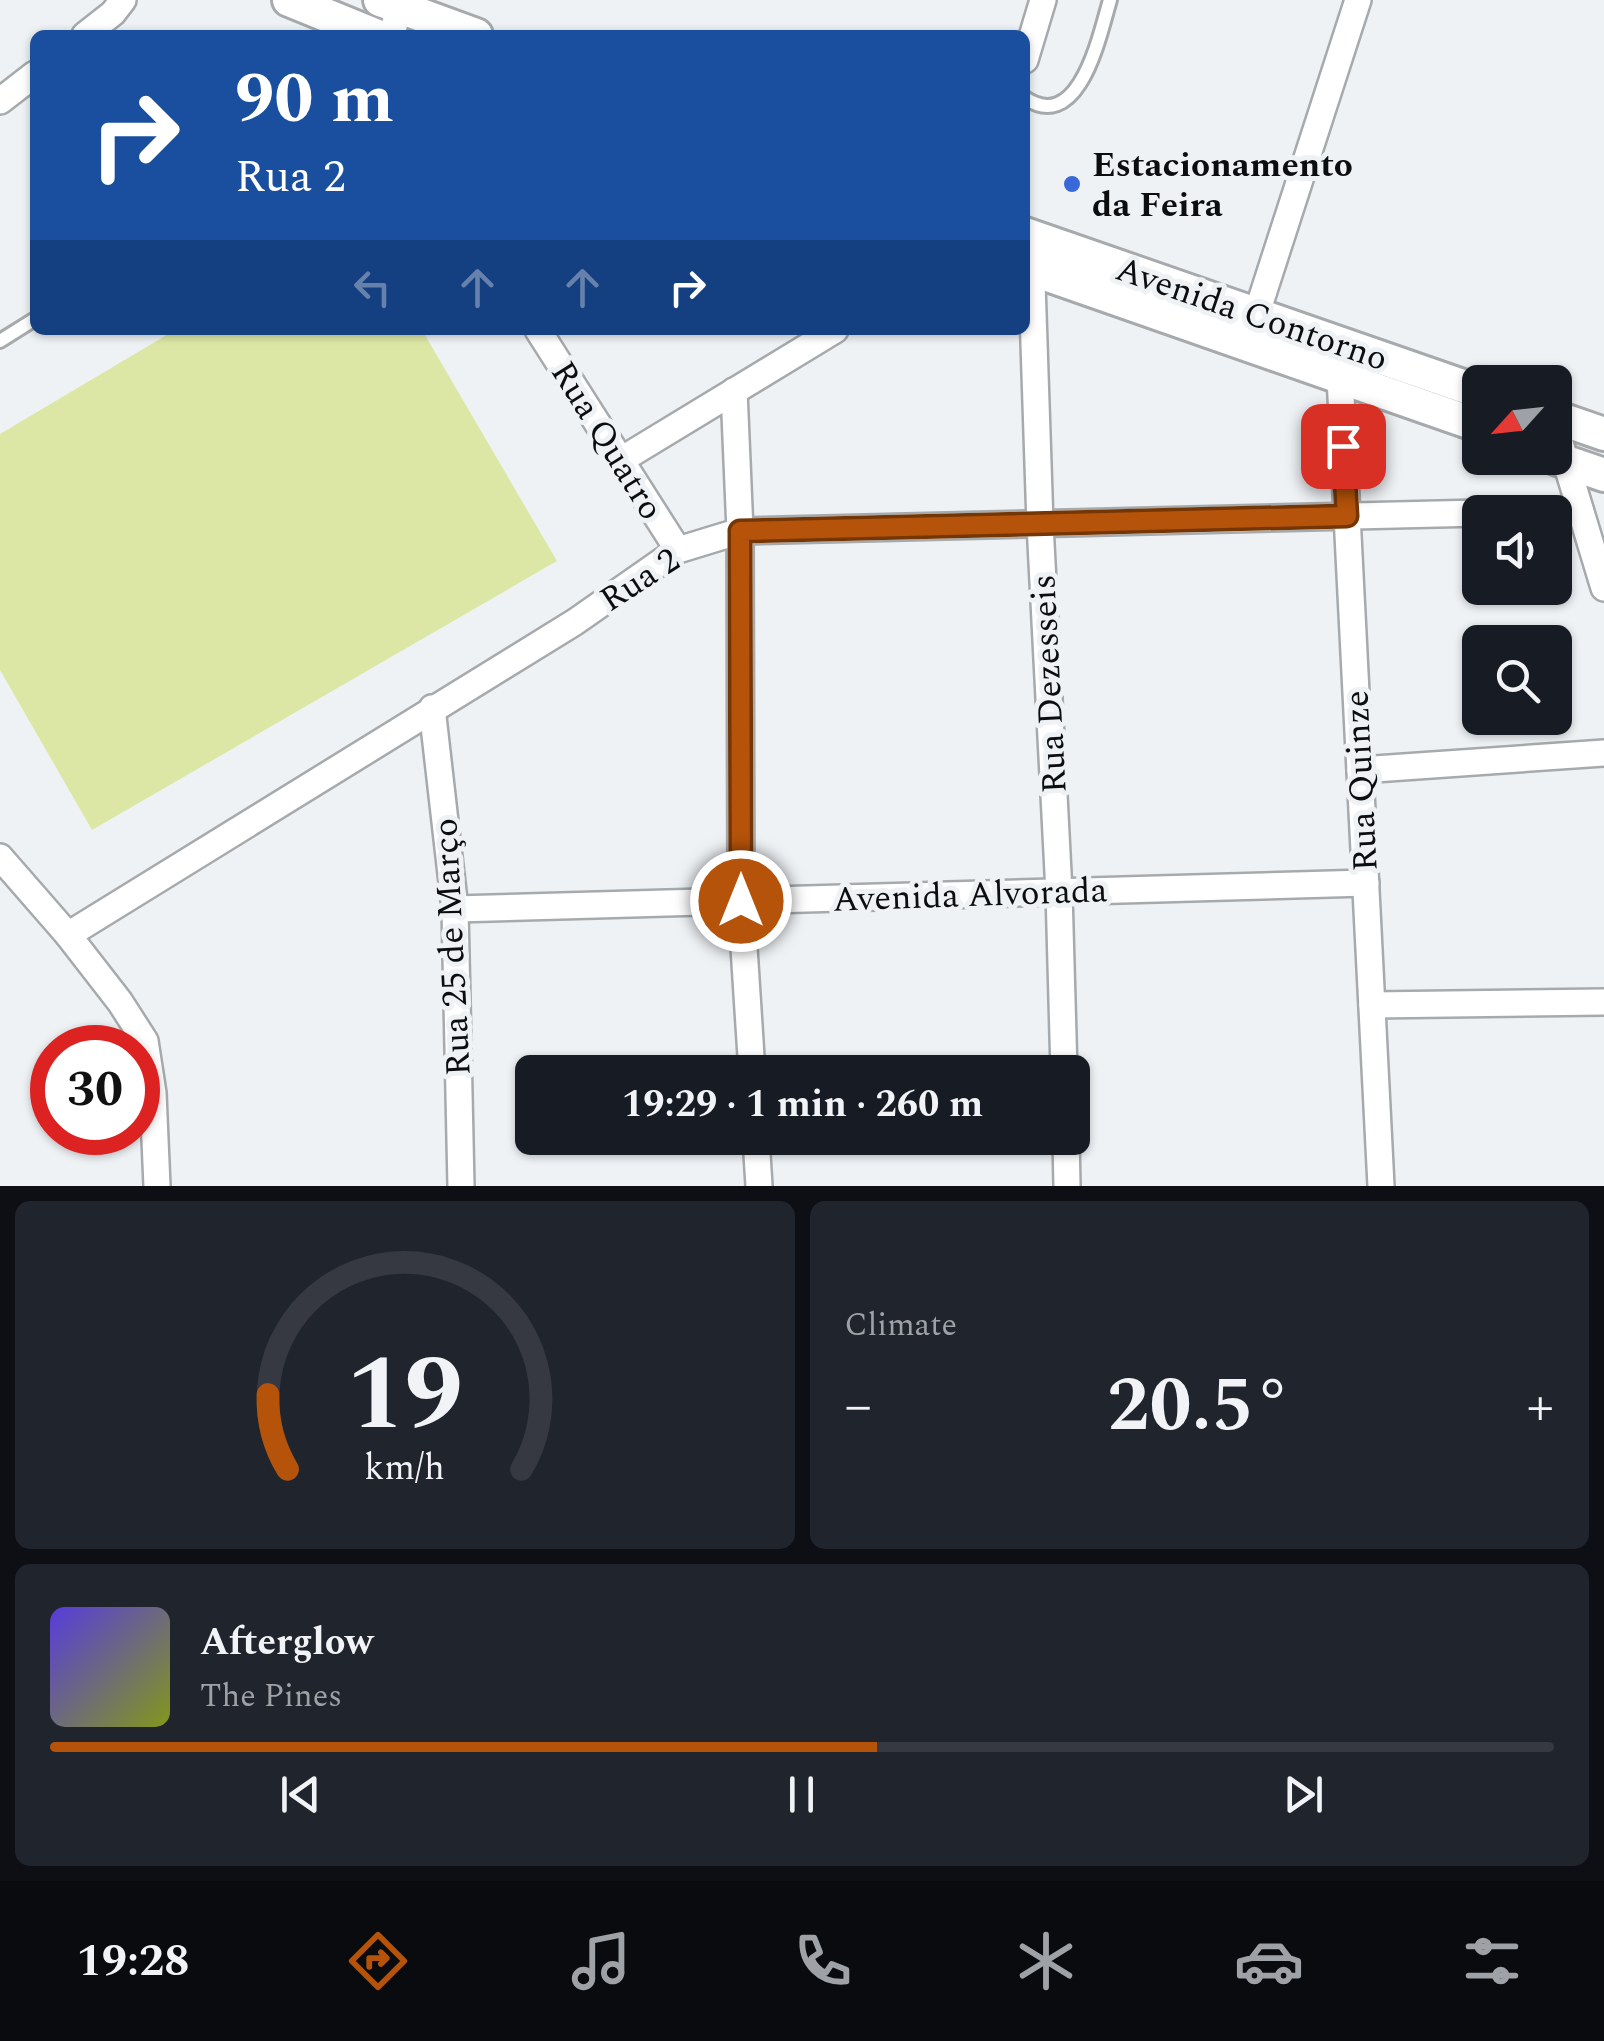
<!DOCTYPE html>
<meta charset="utf-8">
<style>
body{margin:0;font-family:Spectral,serif;background:#20242c;color:#f1f3f6;height:100vh;display:flex;flex-direction:column;font-size:38px;white-space:nowrap}
*{box-sizing:border-box;margin:0}
p{font-size:32px;color:#9ea1a6}
.icon{flex:none;width:55px;height:55px;fill:none;stroke:currentColor;stroke-width:2;stroke-linecap:round;stroke-linejoin:round}
.map{position:relative;height:1186px;overflow:hidden}
.drawer{display:flex;flex-direction:column;gap:15px;padding:15px;background:#0d0f14;flex:1}
.drawer>*{flex:none}
.hud{position:absolute;left:30px;top:30px;width:1000px;height:305px;border-radius:15px;box-shadow:0 2px 8px #0004;background:#1a4fa0;color:#fff;overflow:hidden}
.needle{width:65px;rotate:243deg}
.tools{position:absolute;left:1462px;top:365px;display:grid;gap:20px}
.tools a{display:grid;place-items:center;width:110px;height:110px;border-radius:15px;background:#171b24;box-shadow:0 2px 8px #0004;font-size:50px}
.speed{position:absolute;left:30px;top:1025px;display:flex;gap:20px;font-size:50px;font-weight:700;text-align:center}
.speed>*{display:grid;place-content:center;width:130px;height:130px;border-radius:50%;background:#171b24;box-shadow:0 2px 8px #0004;line-height:1}
.speed .limit{border:15px solid #d22;background:#fff;color:#111}
.pin{position:absolute;display:grid;place-items:center;width:85px;height:85px;color:#fff;margin:-42px;border-radius:20px;box-shadow:0 5px 15px #0006}
.me{position:absolute;width:110px;margin:-55px;rotate:0deg;stroke-linejoin:round;filter:drop-shadow(0 0 8px #0008)}
.turn{display:flex;align-items:center;gap:35px;height:210px;padding:0 40px;font-size:45px}
.turn .icon{width:130px;height:130px;stroke-width:2.5}
.turn b{display:block;font-size:70px;line-height:85px}
.lanes{display:flex;align-items:center;height:95px;padding:0 40px;background:#0003;justify-content:center;gap:50px;direction:ltr}
.lanes .off{opacity:.35}
.big{font-size:75px;font-weight:700;line-height:1.1}
.drawer .tile{flex:1;display:flex;flex-direction:column;justify-content:center;gap:15px;min-width:0;padding:0 35px;border-radius:15px;background:#20242c}
.drawer .dial{align-items:center;gap:0}
.dial svg{height:260px;overflow:visible;fill:none;stroke:#363941;stroke-width:7;stroke-linecap:round;text-anchor:middle}
.dial text{fill:#f1f3f6;stroke:none}
.song{display:flex;align-items:center;gap:30px}
.cover{width:120px;height:120px;border-radius:15px;background:linear-gradient(135deg,hsl(250 70% 55%),hsl(70 70% 35%))}
.played{height:10px;border-radius:5px;background:linear-gradient(90deg,#b45309 55%,#363941 55%)}
.keys{display:flex;justify-content:space-around;direction:ltr}
.heat{display:flex;justify-content:space-between;align-items:center;font-size:55px;direction:ltr}
.drawer .tiles{flex:1;display:grid;gap:15px;grid-template-columns:1fr 1fr}
.tile:last-child{grid-column:span 2}
.trip{position:absolute;left:515px;top:1055px;width:575px;height:100px;border-radius:15px;background:#171b24;box-shadow:0 2px 8px #0004;font-weight:700;line-height:100px;text-align:center}
.tabs{display:flex;height:160px;justify-content:space-around;align-items:center;background:#090b0e;color:#9ea1a6}
.tabs .icon{width:70px;height:70px}
.tabs .selected{color:#b45309}
.tabs b{font-size:45px;color:#f1f3f6}
.map>svg:first-child{display:block}
.green{fill:#dde7a5}
.lines{fill:none;stroke-linecap:round;stroke-linejoin:round}
.service-casing{stroke:#a7aaad;stroke-width:18}
.minor-casing{stroke:#a7aaad;stroke-width:30}
.tertiary-casing{stroke:#a7aaad;stroke-width:38}
.service{stroke:#fff;stroke-width:12}
.minor{stroke:#fff;stroke-width:25}
.tertiary{stroke:#fff;stroke-width:32}
.route-casing{stroke:#753606;stroke-width:25}
.route{stroke:#b45309;stroke-width:18}
.poi-dot{fill:#3969d9;stroke:#eff2f5;stroke-width:4}
.labels{text-anchor:middle;stroke-width:10;stroke-linejoin:round;paint-order:stroke}
.poi-label{font-size:35px;font-weight:bold;fill:#0c0d0e;stroke:#eff2f5;text-anchor:start}
.street-label{font-size:35px;fill:#0c0d0e;stroke:#eff2f5}
</style>
<div class="map">
<svg width="1604" height="1186" viewBox="0 0 1604 1186">
<rect width="100%" height="100%" fill="#eff2f5"/>
<!-- green -->
<path class="green" d="M175,330H422L557,561L92,830L0,670V434Z"/>
<g class="lines">
<!-- service casing -->
<g class="service-casing">
<g id="service">
<path d="M1025,98C1080,135 1100,33 1110,0"/>
<path d="M0,341L35,319"/>
</g>
</g>
<!-- minor casing -->
<g class="minor-casing">
<g id="minor">
<path d="M85,35L113,13L123,0"/>
<path d="M391,35L400,8"/>
<path d="M1025,60L1043,0"/>
<path d="M0,101L35,74"/>
<path d="M1031,253L1040,524L1059,892L1064,1072"/>
<path d="M1252,328L1358,0"/>
<path d="M538,330L678,550"/>
<path d="M1340,377L1381,1186"/>
<path d="M734,391L740,531L741,901L752,1072"/>
<path d="M1555,426L1604,588"/>
<path d="M621,460L835,330"/>
<path d="M1484,512L1580,510"/>
<path d="M432,708L455,909L461,1186"/>
<path d="M1360,770L1604,753"/>
<path d="M0,857L68,935L120,1002L145,1041L153,1093L157,1186"/>
<path d="M455,909L1366,883"/>
<path d="M68,935L575,622L678,550L740,531L1480,513"/>
<path d="M1372,1005L1604,1002"/>
<path d="M756,1138L759,1186"/>
<path d="M1066,1138L1067,1186"/>
</g>
</g>
<!-- tertiary casing -->
<g class="tertiary-casing">
<g id="tertiary">
<path d="M289,0L375,35"/>
<path d="M380,0L476,35"/>
<path d="M1025,234L1480,392"/>
<path d="M1025,267L1480,426"/>
<path d="M1555,417L1604,434"/>
<path d="M1555,458L1604,475"/>
</g>
</g>
<!-- service -->
<use href="#service" class="service"/>
<!-- minor -->
<use href="#minor" class="minor"/>
<!-- tertiary -->
<use href="#tertiary" class="tertiary"/>
</g>
<g class="lines">
<!-- route casing -->
<g class="route-casing">
<path id="route" d="M741,901L740,531L1347,516L1343,446"/>
</g>
<!-- route -->
<use href="#route" class="route"/>
</g>
<!-- markers -->
<circle class="poi-dot" cx="1072" cy="184" r="10"/>
<g class="labels">
<!-- poi labels -->
<g class="poi-label">
<text x="1092" y="176">Estacionamento<tspan x="1092" dy="40">da Feira</tspan></text>
</g>
<!-- street labels -->
<g class="street-label">
<text transform="translate(1252 313) rotate(19)" y="12">Avenida Contorno</text>
<text transform="translate(608 440) rotate(58)" y="12">Rua Quatro</text>
<text transform="translate(639 579) rotate(-33)" y="12">Rua 2</text>
<text transform="translate(1048 684) rotate(-93)" y="12">Rua Dezesseis</text>
<text transform="translate(1360 781) rotate(-93)" y="12">Rua Quinze</text>
<text transform="translate(970 894) rotate(-2)" y="12">Avenida Alvorada</text>
<text transform="translate(451 947) rotate(-93)" y="12">Rua 25 de Março</text>
</g>
</g>
</svg>
<div class="tools">
<a><svg class="needle" viewBox="-14 -14 28 28"><path d="M0-13l5 13h-10z" fill="#e53935"/><path d="M0 13l5-13h-10z" fill="#9ea1a6"/></svg></a>
<a><svg class="icon" aria-label="sound" viewBox="0 0 24 24"><path d="M4 9h4l5-4v14l-5-4H4zM17 9q2 3 0 6"/></svg></a>
<a><svg class="icon" aria-label="search" viewBox="0 0 24 24"><circle cx="10" cy="10" r="6"/><path d="M15 15l6 6"/></svg></a>
</div>
<div class="speed"><div class="limit">30</div></div>
<div class="pin" style="left:1343px;top:446px;background:#d93025"><svg class="icon" aria-label="arrive" viewBox="0 0 24 24"><path d="M6 21V4h12l-3 4 3 4H6"/></svg></div>
<svg class="me" style="left:741px;top:901px" viewBox="-20 -20 40 40"><circle r="17" fill="#b45309" stroke="#fff" stroke-width="3"/><path d="M0-11L8 9 0 5-8 9z" fill="#fff"/></svg>
<div class="trip">19:29 · 1 min · 260 m</div>
<div class="hud">
<div class="turn"><svg class="icon" aria-label="right" viewBox="0 0 24 24"><path d="M7 20v-9h11M14 6l5 5-5 5"/></svg><div><b>90 m</b>Rua 2</div></div>
<div class="lanes"><svg class="icon off" aria-label="left" viewBox="0 0 24 24"><path d="M17 20v-9H6M10 6l-5 5 5 5"/></svg><svg class="icon off" aria-label="ahead" viewBox="0 0 24 24"><path d="M12 20V5M6 11l6-6 6 6"/></svg><svg class="icon off" aria-label="ahead" viewBox="0 0 24 24"><path d="M12 20V5M6 11l6-6 6 6"/></svg><svg class="icon" aria-label="right" viewBox="0 0 24 24"><path d="M7 20v-9h11M14 6l5 5-5 5"/></svg></div>
</div>
</div>
<section class="drawer">
<div class="tiles">
<div class="tile dial"><svg viewBox="0 0 100 80">
<path d="M14 69A42 42 0 1 1 86 69"/>
<path d="M14 69A42 42 0 0 1 8 46" stroke="#b45309"/>
<text x="50" y="56" font-size="32" font-weight="700">19</text>
<text x="50" y="72" font-size="11">km/h</text>
</svg></div>
<div class="tile"><p>Climate</p>
<div class="heat"><a>−</a><b class="big">20.5°</b><a>+</a></div>
</div>
<div class="tile">
<div class="song"><i class="cover"></i><div><b>Afterglow</b><p>The Pines</p></div></div>
<div class="played"></div>
<div class="keys"><svg class="icon" aria-label="previous" viewBox="0 0 24 24"><path d="M18 5L8 12l10 7zM5 5v14"/></svg><svg class="icon" aria-label="pause" viewBox="0 0 24 24"><path d="M8 5v14M16 5v14"/></svg><svg class="icon" aria-label="next" viewBox="0 0 24 24"><path d="M6 5l10 7-10 7zM19 5v14"/></svg></div>
</div>
</div>
</section>
<nav class="tabs">
<b>19:28</b>
<svg class="icon selected" aria-label="directions" viewBox="0 0 24 24"><path d="M12 3l9 9-9 9-9-9zM9 14v-3h6M13 9l2 2-2 2"/></svg>
<svg class="icon" aria-label="music" viewBox="0 0 24 24"><path d="M9 18V5l10-2v13"/><circle cx="6" cy="18" r="3"/><circle cx="16" cy="16" r="3"/></svg>
<svg class="icon" aria-label="phone" viewBox="0 0 24 24"><path d="M5 4h4l2 5-3 2q2 4 5 5l2-3 5 2v4C11 20 4 13 5 4z"/></svg>
<svg class="icon" aria-label="climate" viewBox="0 0 24 24"><path d="M12 3v18M4 7l16 10M4 17L20 7"/></svg>
<svg class="icon" aria-label="car" viewBox="0 0 24 24"><path d="M5 17H2v-5l4-1 3-4h7l3 4 3 1v5h-3M9 17h6M6 11h13"/><circle cx="7" cy="17" r="2"/><circle cx="17" cy="17" r="2"/></svg>
<svg class="icon" aria-label="filters" viewBox="0 0 24 24"><path d="M4 7h16M4 17h16"/><circle cx="9" cy="7" r="2"/><circle cx="15" cy="17" r="2"/></svg>
</nav>
